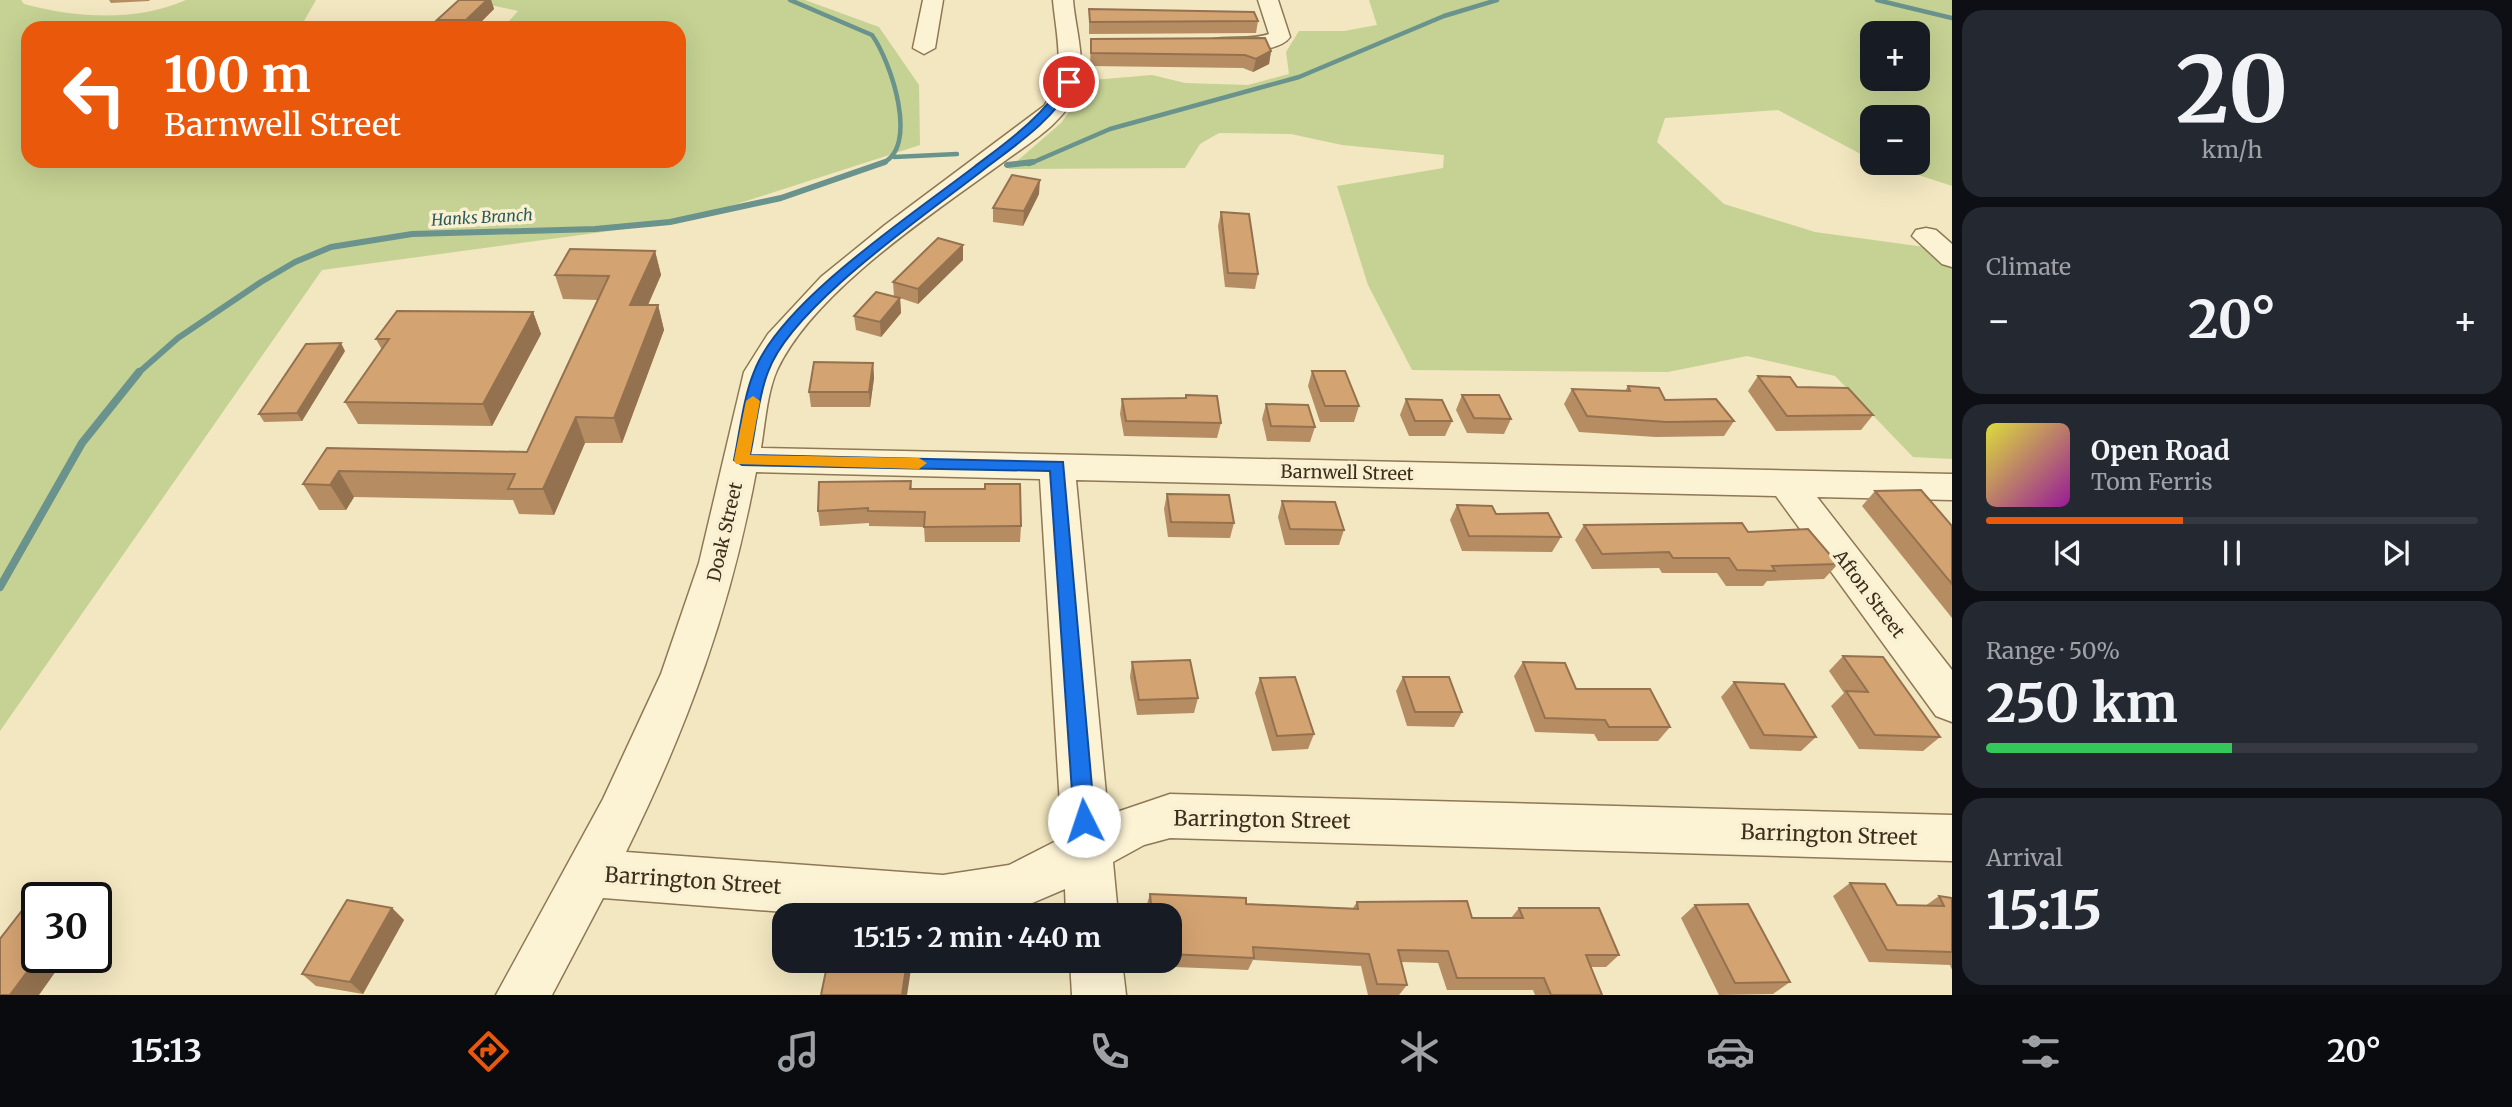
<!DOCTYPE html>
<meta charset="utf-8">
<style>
body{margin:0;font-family:Merriweather,serif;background:#242831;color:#f1f3f6;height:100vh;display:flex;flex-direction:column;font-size:26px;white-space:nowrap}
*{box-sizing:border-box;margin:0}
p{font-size:23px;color:#9ea1a6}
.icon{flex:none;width:38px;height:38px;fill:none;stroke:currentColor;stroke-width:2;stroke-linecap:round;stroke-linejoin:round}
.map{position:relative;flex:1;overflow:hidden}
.sheet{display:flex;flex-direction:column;gap:10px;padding:10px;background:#0d0f14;width:560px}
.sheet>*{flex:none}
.top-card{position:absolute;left:21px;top:21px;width:665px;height:147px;border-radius:21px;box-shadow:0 7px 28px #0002;background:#ea580c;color:#fff;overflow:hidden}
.buttons{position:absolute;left:1860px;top:21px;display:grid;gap:14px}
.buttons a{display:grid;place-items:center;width:70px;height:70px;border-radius:14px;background:#171b24;box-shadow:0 7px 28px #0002;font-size:35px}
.speed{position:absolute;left:21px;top:882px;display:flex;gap:14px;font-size:35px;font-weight:700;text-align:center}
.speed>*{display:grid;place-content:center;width:91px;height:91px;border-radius:50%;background:#171b24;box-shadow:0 7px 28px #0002;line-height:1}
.speed .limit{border:4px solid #111;border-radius:10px;background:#fff;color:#111}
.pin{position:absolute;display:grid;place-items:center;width:60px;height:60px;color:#fff;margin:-30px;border:4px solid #fff;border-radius:50%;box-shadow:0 2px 7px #0007}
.me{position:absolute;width:77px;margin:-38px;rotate:356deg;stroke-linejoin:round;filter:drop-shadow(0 0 5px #0008)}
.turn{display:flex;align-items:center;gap:24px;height:147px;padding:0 28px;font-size:32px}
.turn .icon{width:91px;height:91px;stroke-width:2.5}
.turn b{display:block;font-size:49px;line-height:60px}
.big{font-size:52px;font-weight:700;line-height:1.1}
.sheet .tile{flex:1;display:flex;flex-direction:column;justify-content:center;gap:10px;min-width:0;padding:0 24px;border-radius:21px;background:#242831}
.sheet .dial{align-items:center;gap:0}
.dial b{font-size:91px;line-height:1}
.song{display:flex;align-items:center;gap:21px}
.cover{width:84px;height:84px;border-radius:10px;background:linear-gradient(135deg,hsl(60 70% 55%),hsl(300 70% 35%))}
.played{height:7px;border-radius:4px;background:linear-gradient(90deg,#ea580c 40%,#363941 40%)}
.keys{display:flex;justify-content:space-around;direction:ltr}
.heat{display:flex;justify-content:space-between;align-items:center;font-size:38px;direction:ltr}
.charge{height:10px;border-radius:5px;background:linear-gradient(90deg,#34c759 50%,#363941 0)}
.trip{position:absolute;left:772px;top:903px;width:410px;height:70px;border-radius:21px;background:#171b24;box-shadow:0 7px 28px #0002;font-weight:700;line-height:70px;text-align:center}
.tabs{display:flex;height:112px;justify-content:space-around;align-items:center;background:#090b0e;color:#9ea1a6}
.tabs .icon{width:49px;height:49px}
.tabs .current{color:#ea580c}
.tabs b{font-size:32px;color:#f1f3f6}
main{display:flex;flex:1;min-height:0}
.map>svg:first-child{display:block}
.green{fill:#c5d293;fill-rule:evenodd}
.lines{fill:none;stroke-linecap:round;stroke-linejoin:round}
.stream-far2{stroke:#69938c;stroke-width:4.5}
.stream-far1{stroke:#69938c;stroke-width:6}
.stream{stroke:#69938c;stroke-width:8}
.minor-casing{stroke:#8e7856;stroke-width:3}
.minor{fill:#fcf3d5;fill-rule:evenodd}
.wall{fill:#b68c62}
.shaded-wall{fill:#947250}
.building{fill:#d4a372;stroke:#947250;stroke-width:2}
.route{fill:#1a73e8;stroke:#114b97;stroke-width:2}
.slow{fill:#f59e0b}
.labels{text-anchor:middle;stroke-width:7;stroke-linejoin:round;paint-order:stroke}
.far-water-label{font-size:16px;font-style:italic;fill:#2a5c5d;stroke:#f9f0d1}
.street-label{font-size:18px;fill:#3c2e1c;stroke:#f9f0d1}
.near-street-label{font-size:21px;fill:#3c2e1c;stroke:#f9f0d1}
</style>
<main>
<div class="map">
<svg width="1952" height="995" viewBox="0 0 1952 995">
<rect width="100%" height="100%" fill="#f2e7c0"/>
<!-- green -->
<g class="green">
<path d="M0,0H21L24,4C76,18 136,22 186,0H316L300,28H28V161H679V28H503L518,11L467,0H805L879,27L919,85L920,145L684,221L322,270L0,731Z"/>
<path d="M1369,0H1952V186L1882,163H1918V117H1872V160L1778,110L1665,118L1657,142L1724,204L1815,232L1932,248L1952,265V459L1913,457L1835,376L1747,356L1668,372L1412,370L1368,285L1337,186L1443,168L1444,155L1342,145L1291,134L1219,133L1200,144L1185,168L1008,169L1061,123L1093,80L1152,75L1185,83L1248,85L1289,74L1286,52L1299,31H1344L1377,25ZM1872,33H1918V79H1872Z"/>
</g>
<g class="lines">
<!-- stream-far2 -->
<g class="stream-far2">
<path d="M790,0L872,35C890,60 921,148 881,164"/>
<path d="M1877,0L1952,18"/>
<path d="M894,157L957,154"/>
<path d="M1029,164L1110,129L1299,77L1444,16L1497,0"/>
</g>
<!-- stream-far1 -->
<g class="stream-far1">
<path d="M1007,165L1033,162"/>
<path d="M137,374L178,338L261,282L295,262L331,247L412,234L595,229L670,222L781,198L885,162"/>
</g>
<!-- stream -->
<path class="stream" d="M0,587L82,443L139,372"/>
<!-- minor casing -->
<g class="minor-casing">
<g id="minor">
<path d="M923,0H943L935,48L924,54L913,48Z"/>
<path d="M1053,0H1073C1075,27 1087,63 1077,90C1065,123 1029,143 1002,163C932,214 814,291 777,370C767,393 765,424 761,448L1952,474V500L1817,497L1952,670V722L1936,716L1776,496L1076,480L1108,815L1170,794L1952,815V861L1170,838L1144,845L1113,862L1118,915H1066L1065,889L1004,915H823L603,898L552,995H496L603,799L661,674L699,563L744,372L768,334L821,277L885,225L1044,106C1068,76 1056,35 1053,0ZM756,472L1040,479L1062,838L1009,865L943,875L626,852C688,726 730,611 756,472Z"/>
<path d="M1258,0H1278L1290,37C1278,54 1228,53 1210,48L1207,44L1210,40C1229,35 1249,41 1269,34Z"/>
<path d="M1926,228L1936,230L1952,244V267L1942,264L1912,236L1916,230Z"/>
<path d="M1070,961H1122L1126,995H1072Z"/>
</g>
</g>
<!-- minor -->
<use href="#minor" class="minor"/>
</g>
<!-- wall -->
<g class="wall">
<path d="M109,0H150L149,1L111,3Z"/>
<path d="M459,0H491L494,9L475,28H440L437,20Z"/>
<path d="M1089,9L1258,21L1256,33L1089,34Z"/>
<path d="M1091,39L1271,51L1269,64L1253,72L1243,68L1090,66Z"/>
<path d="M1039,194L1023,226L993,222V208Z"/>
<path d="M1221,212L1258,274L1255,289L1225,287L1218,226Z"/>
<path d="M963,245V260L918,304L900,298L901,313L881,337L856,330L854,316L894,297L893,282Z"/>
<path d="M655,251L661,275L648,305H658L664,330L622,443H585L554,515L519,514L513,500L354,497L346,510H319L303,484L327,448L527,452L598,300L563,299L555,275Z"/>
<path d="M533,312L541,334L492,426L358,424L345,402L382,350L376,339Z"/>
<path d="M345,351L302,421L264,422L259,414Z"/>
<path d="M873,363L874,378L870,407H811L809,392Z"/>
<path d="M1312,371L1359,406L1354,422H1320L1308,386Z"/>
<path d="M1758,376L1797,387L1873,415L1861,430L1776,431L1748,391Z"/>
<path d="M1628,386L1665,400L1734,421L1724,436L1656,437L1579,432L1564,404L1572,389L1625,391Z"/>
<path d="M1186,395L1221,423L1217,438L1124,436L1120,414L1122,399L1185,398Z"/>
<path d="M1462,395L1511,419L1504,434L1467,433L1456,410Z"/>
<path d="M1406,399L1452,421L1445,436H1409L1400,415Z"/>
<path d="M1266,404L1315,427L1310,442L1267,441L1262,419Z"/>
<path d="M911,481L912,489L1021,526L1020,542H925L924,527L869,526V523L820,526L818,511Z"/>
<path d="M1875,491L1952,526V618L1862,506Z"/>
<path d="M1167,494L1234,523L1230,538L1168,537L1164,509Z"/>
<path d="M1282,501L1344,530L1339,545H1285L1278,517Z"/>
<path d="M1457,505L1496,514L1561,537L1552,552L1462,551L1450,520Z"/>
<path d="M1584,525L1748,532L1838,564L1824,579L1767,581L1763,586H1726L1717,573H1662L1659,568L1592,569L1575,540Z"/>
<path d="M1843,656L1940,737L1923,751L1859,749L1831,706L1844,693L1829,671Z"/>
<path d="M1132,662L1198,698L1194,713L1137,715L1130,677Z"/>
<path d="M1523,662L1576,689L1670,727L1658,741H1598L1594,734L1535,732L1514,676Z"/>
<path d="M1403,677L1462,712L1454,727L1407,726L1396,691Z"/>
<path d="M1260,678L1314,734L1308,749L1272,751L1255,693Z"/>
<path d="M1734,682L1816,737L1801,751L1750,749L1721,697Z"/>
<path d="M1850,883L1897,905L1925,906L1939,896L1952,898V970L1950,965L1869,962L1833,896Z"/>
<path d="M1150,894L1246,904L1353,908L1357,902L1472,918H1511L1519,908L1619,955L1606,967H1591L1603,995H1535L1533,990H1447L1438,963L1401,962L1407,985L1399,995H1368L1361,966L1253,960L1248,970L1151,966V961H1169V915H1147L1146,907Z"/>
<path d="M1695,905L1790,982L1773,994L1719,995L1681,918Z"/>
<path d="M392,908L404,920L363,994L316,986L302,974Z"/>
</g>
<!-- shaded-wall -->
<g class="shaded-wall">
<path d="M487,0H491L494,9L475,28H469L466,20Z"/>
<path d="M1271,51L1269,64L1253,72L1256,59Z"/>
<path d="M1040,180L1039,194L1023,226L1024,211Z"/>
<path d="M963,245V260L918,304V289Z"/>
<path d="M655,251L661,275L637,330L630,305Z"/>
<path d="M900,298L901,313L881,337L880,322Z"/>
<path d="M658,305L664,330L622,443L614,418Z"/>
<path d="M533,312L541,334L492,426L483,404Z"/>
<path d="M341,343L345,351L302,421L297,413Z"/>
<path d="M873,363L874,378L870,407L869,392Z"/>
<path d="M576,417L585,443L554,515L543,489Z"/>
<path d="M339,471L354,497L346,510L330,485Z"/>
<path d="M96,906L101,910L96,917Z"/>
<path d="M392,908L404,920L363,994L350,982Z"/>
<path d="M38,957H66L39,995H10Z"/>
<path d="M907,961H912V963L907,995H902Z"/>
</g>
<!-- building -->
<g class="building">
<path d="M459,0H487L466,20H437Z"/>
<path d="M1089,9L1254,12L1258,21L1090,22Z"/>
<path d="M1265,38L1271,51L1256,59L1245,55L1091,53V39Z"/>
<path d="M1012,175L1040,180L1024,211L993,208Z"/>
<path d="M1221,212L1249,214L1258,274L1228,273Z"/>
<path d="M938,238L963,245L918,289L893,282Z"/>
<path d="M570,249L655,251L630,305H658L614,418L576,417L543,489H508L515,474L339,471L330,485L303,484L327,448L527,452L609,276L555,275Z"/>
<path d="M876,292L900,298L880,322L854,316Z"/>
<path d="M397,311L533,312L483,404L345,402L389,339H376Z"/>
<path d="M341,343L297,413L259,414L306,344Z"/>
<path d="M814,362L873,363L869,392H809Z"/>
<path d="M1312,371H1345L1359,406H1325Z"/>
<path d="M1758,376L1790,377L1797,387L1848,388L1873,415L1787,416Z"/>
<path d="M1628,386L1659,388L1665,400L1716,399L1734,421L1666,422L1587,416L1572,389L1630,391Z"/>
<path d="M1186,395L1217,396L1221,423L1126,421L1122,399L1186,398Z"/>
<path d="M1462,395H1499L1511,419L1474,418Z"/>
<path d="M1406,399L1442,400L1452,421H1415Z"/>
<path d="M1266,404L1308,405L1315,427L1271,426Z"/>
<path d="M911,481L910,489H985V484H1020L1021,526L924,527L925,512L868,511V508L818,511L819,482Z"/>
<path d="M1921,490L1952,526V584L1875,491Z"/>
<path d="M1167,494L1229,495L1234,523L1171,522Z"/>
<path d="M1282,501L1335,502L1344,530L1290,529Z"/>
<path d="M1457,505L1492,506L1496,514L1548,513L1561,537L1469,536Z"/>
<path d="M1742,523L1748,532L1808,529L1838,564L1772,566L1775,571L1737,570L1729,558H1673L1669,552L1602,554L1584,525Z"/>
<path d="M1843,656L1883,657L1940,737L1875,735L1846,691L1868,692Z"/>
<path d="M1190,660L1198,698L1139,700L1132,662Z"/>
<path d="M1523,662L1565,663L1576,689H1650L1670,727H1609L1605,720L1545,718Z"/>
<path d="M1295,677L1314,734L1277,736L1260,678Z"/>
<path d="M1403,677H1449L1462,712H1415Z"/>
<path d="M1734,682L1784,684L1816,737L1764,735Z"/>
<path d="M1850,883L1885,884L1897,905L1944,906L1939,896L1952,898V952L1887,950Z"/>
<path d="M38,890L84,897L83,898H37V957H38L10,995H0V939Z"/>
<path d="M1150,894L1246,898V904L1358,909L1357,902L1467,901L1472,918H1523L1519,908H1599L1619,955H1586L1602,995H1551L1544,978H1457L1448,951L1398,950L1407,985L1377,984L1369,954L1253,947L1254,958L1169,954V915H1152Z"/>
<path d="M347,900L392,908L350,982L302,974Z"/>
<path d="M1748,904L1790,982L1735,983L1695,905Z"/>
<path d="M828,961H907L902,995H821Z"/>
</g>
<!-- route -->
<path class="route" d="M1065,80L1074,82C1054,119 1020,142 987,167C930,212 791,306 768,372C758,397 756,428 750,455L1063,462L1095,821L1092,828L1084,830L1077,828L1074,821L1050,471L742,465L734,460C740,432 743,399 754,372C780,302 913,214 974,167C1008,141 1043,117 1065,80Z"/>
<!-- slow -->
<path class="slow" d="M753,396L760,401L750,455L919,458L927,463L919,469L736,464L734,460L746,401Z"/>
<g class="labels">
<!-- far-water labels -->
<g class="far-water-label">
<text transform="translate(482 217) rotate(-3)" y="6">Hanks Branch</text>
</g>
<!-- street labels -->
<g class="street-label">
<text transform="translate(1347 473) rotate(1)" y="6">Barnwell Street</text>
<text transform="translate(725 532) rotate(-77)" y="6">Doak Street</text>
<text transform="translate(1869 594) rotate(53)" y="6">Afton Street</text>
</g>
<!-- near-street labels -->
<g class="near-street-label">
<text transform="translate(1262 820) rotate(1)" y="7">Barrington Street</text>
<text transform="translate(1829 835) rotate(2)" y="7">Barrington Street</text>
<text transform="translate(693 881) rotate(4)" y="7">Barrington Street</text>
</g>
</g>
</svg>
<div class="buttons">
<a>+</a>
<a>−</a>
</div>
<div class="speed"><div class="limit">30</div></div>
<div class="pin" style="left:1069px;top:82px;background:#d93025"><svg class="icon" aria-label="arrive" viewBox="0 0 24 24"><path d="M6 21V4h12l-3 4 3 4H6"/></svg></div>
<svg class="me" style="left:1084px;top:821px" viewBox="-20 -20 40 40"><circle r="19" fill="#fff"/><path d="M0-13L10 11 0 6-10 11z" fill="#1a73e8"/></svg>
<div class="trip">15:15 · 2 min · 440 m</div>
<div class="top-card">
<div class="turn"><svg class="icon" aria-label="left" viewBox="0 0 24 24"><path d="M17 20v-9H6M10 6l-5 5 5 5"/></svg><div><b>100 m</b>Barnwell Street</div></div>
</div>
</div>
<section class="sheet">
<div class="tile dial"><b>20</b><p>km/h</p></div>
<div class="tile"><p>Climate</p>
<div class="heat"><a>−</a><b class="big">20°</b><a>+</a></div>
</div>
<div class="tile">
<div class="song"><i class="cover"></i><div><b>Open Road</b><p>Tom Ferris</p></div></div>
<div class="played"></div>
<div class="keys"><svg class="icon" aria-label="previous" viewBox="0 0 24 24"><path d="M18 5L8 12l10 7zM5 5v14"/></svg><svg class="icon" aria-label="pause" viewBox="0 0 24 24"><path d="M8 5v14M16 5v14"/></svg><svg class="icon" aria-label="next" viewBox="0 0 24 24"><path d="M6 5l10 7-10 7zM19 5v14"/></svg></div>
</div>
<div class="tile"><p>Range · 50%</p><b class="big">250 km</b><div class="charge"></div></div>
<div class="tile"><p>Arrival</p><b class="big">15:15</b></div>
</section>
</main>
<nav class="tabs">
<b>15:13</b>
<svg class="icon current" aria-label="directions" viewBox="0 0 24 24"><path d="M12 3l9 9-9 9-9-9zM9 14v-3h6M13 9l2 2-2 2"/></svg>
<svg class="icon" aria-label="music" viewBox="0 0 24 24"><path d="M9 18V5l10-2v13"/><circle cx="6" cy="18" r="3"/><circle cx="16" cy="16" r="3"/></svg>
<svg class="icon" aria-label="phone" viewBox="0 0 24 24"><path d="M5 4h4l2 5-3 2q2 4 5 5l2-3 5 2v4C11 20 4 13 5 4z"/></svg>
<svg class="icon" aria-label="climate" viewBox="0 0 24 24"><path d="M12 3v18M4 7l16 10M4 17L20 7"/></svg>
<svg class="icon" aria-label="car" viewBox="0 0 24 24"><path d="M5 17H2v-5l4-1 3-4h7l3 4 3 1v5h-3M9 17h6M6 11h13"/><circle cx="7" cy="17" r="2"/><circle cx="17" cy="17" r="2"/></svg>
<svg class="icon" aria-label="filters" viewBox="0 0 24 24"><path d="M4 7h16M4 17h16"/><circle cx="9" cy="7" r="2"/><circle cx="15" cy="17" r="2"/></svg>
<b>20°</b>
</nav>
